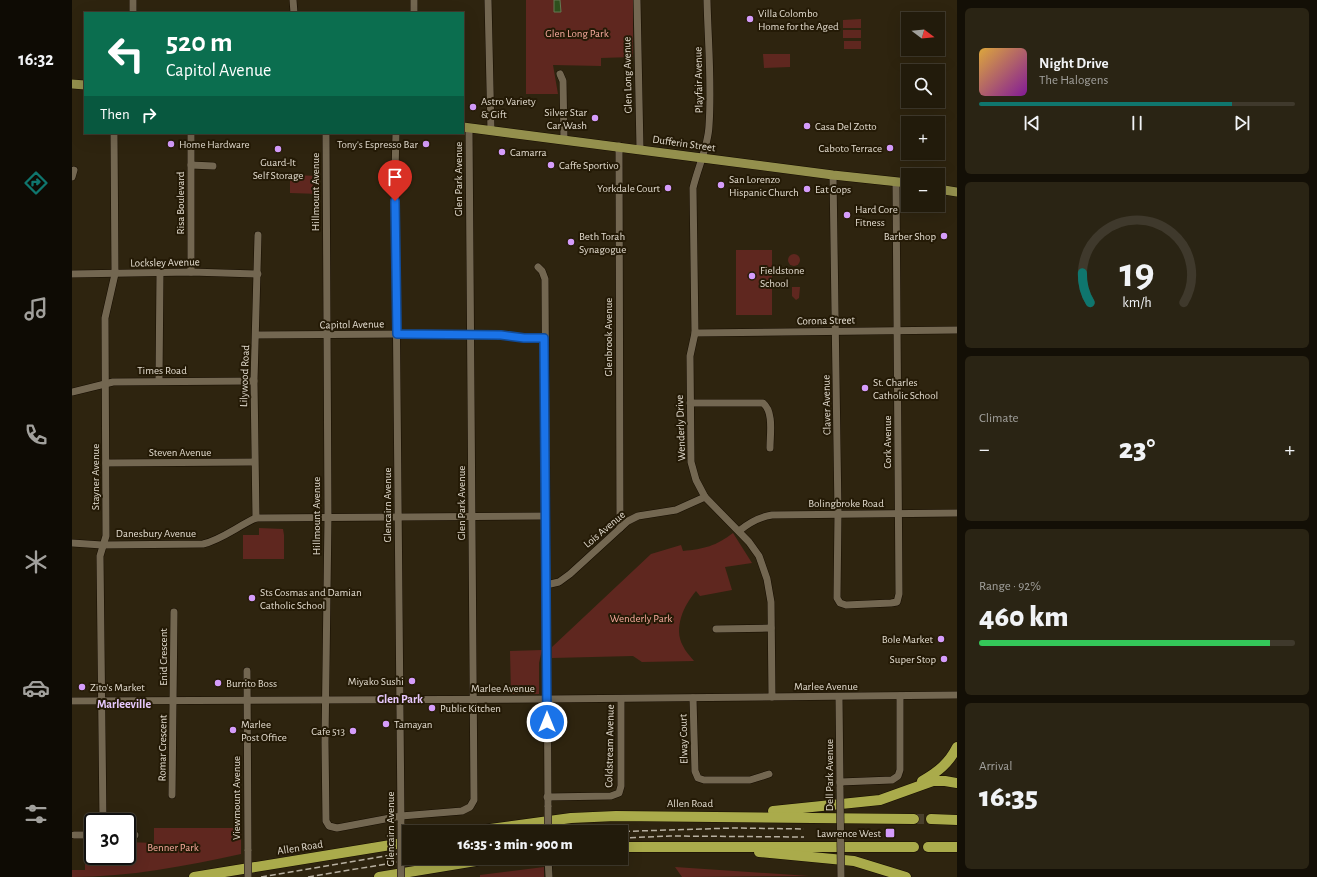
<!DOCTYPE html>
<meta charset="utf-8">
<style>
body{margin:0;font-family:"Alegreya Sans",sans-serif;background:#2a2414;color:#f1f3f6;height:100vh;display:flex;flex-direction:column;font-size:15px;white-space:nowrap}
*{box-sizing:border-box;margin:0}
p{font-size:13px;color:#a2a19d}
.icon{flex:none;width:22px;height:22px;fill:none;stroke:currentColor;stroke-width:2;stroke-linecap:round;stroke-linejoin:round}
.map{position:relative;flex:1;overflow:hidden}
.sheet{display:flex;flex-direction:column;gap:8px;padding:8px;background:#130f06;width:360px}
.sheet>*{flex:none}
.hud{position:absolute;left:12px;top:12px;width:380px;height:122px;border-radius:0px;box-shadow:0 4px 16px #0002,0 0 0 1px #3f392c;background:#0b6e4f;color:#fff;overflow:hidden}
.needle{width:26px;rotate:106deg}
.tools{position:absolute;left:829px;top:12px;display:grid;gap:8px}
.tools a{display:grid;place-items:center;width:44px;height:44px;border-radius:0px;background:#221b0b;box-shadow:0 4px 16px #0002,0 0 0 1px #3f392c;font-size:20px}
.speed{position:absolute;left:12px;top:813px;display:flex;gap:8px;font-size:20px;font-weight:700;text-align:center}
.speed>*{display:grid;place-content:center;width:52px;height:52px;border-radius:50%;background:#221b0b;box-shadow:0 4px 16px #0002,0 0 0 1px #3f392c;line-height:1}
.speed .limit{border:2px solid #111;border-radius:6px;background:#fff;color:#111}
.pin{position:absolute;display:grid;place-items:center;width:34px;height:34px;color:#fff;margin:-41px -17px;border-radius:50% 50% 50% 0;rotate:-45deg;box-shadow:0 0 4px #0007}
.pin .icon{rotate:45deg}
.me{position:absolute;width:44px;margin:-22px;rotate:0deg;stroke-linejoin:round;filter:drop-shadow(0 0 3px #0008)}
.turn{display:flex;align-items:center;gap:14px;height:84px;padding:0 16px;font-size:18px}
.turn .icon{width:52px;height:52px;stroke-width:2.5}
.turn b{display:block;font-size:28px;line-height:34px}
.then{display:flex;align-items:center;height:38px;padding:0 16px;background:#0003;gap:8px;font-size:15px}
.big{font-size:30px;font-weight:800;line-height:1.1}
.sheet .tile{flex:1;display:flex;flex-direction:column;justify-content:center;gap:6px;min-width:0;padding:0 14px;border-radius:6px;background:#2a2414}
.sheet .dial{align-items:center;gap:0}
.dial svg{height:104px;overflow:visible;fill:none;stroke:#3f392c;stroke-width:7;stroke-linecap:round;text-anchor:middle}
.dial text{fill:#f1f3f6;stroke:none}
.song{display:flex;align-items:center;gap:12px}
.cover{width:48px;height:48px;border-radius:6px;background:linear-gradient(135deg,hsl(40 70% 55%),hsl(290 70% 35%))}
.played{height:4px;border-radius:2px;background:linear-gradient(90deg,#0f766e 80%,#3f392c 80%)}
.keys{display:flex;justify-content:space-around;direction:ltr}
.heat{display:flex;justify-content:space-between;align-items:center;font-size:22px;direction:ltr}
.charge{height:6px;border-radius:3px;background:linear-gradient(90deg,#34c759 92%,#3f392c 0)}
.trip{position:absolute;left:330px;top:825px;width:226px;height:40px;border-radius:0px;background:#221b0b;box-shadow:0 4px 16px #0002,0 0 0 1px #3f392c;font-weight:800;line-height:40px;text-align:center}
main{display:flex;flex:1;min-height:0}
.dock{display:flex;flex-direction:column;width:72px;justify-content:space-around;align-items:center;background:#0e0b04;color:#a2a19d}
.dock .icon{width:28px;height:28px}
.dock .current{color:#0f766e}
.dock b{font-size:18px;color:#f1f3f6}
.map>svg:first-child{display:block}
.green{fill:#5f271f}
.water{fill:#2e4f1d;stroke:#647952}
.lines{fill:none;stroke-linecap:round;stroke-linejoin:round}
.highway-tunnel{stroke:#493f2c;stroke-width:10;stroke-dasharray:10 5;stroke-linecap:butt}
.minor-casing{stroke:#160d00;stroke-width:8}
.major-casing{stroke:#160d00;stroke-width:10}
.highway-casing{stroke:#160d00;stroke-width:11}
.minor{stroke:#736751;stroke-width:7}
.major{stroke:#94904d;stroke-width:9}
.highway{stroke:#aaab4b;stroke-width:10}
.rail{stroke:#b8b0a1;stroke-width:1.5;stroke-dasharray:6 3;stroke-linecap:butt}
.minor-bridge-casing{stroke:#160d00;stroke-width:8;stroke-linecap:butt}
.minor-bridge{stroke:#736751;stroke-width:7}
.route-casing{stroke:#114b97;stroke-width:10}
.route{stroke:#1a73e8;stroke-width:7}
.poi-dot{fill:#d59cfb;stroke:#241a06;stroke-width:1.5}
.labels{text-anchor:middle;stroke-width:4;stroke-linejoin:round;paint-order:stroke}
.poi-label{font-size:11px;fill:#e2dbce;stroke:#241a06;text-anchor:start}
.park-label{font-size:11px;fill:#f7aa9d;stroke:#241a06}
.street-label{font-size:11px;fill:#e2dbce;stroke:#241a06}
.neighbourhood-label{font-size:12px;font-weight:bold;fill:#e8c9ff;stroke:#241a06}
</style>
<main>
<nav class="dock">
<b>16:32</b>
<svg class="icon current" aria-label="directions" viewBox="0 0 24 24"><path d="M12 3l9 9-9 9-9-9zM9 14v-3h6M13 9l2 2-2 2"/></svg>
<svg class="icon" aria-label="music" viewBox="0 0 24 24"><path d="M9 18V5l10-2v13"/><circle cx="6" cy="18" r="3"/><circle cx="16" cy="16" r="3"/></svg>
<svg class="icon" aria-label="phone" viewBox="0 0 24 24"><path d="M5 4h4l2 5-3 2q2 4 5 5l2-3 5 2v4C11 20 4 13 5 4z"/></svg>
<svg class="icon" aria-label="climate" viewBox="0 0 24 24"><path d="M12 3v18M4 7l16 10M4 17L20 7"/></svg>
<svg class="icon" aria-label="car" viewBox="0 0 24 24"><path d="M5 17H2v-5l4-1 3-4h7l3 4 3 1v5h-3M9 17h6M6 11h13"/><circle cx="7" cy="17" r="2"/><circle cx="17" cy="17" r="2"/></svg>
<svg class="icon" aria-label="filters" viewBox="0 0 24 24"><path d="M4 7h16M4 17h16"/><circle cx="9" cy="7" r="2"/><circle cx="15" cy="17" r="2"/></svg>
</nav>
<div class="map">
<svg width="885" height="877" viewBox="0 0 885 877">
<rect width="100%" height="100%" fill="#2e240f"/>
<!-- green -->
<g class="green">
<path d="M454,0H561V57L529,58V66L481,65L486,94H454Z"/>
<path d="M789,19V28H771V20Z"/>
<rect x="771" y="30" width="18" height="8"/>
<rect x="772" y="41" width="17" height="8"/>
<path d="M691,54H718V67L692,68Z"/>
<path d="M218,175L248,176V194L218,193Z"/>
<rect x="664" y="250" width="36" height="65"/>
<circle cx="722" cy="260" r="6"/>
<path d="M720,287H728L727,298L724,300L720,296Z"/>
<path d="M187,528L211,529L212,535V559H171V535H187Z"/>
<path d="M661,533L680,563L653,567L660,590L628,596L624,591C612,605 601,628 611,646C613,651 618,656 622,661L570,662L561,656L480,658V647L579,554L609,545L611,551C632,549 644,546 661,533Z"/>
<path d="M470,650L467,663V694H439L438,651Z"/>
<path d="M82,828H169V854C113,866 58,877 0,877V870H13V842H21V856H55V842L82,843Z"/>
<path d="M472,867V877H408V875Z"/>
<path d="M603,867L737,876L610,877Z"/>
</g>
<!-- water -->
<path class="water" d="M482,0H488L489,12H482Z"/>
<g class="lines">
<!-- highway-tunnel -->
<path class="highway-tunnel" d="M842,819H859"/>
<!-- minor casing -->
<g class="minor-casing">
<g id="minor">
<path d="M61,0V13"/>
<path d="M221,0L222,13"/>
<path d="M342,0V13"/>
<path d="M416,0L419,131"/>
<path d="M565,0L568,149"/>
<path d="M635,0C636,42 640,84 637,126C636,147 626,167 621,188L623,333L618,356L619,462L624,480L633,497L677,542L687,556L695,579L699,602L700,697"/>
<path d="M488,74L491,81L492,140"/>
<path d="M254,133L256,517L253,742L254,821L257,826L265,828L329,816L390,811L398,807L402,800L397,128"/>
<path d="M324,133L323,172L329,821"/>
<path d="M547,146L548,528"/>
<path d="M119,165L141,166"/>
<path d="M761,175L766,513L765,598L768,603L774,605L819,603L825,602L827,594L824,182"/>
<path d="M0,177L2,170"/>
<path d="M466,267L470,271L473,279L476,807"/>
<path d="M119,272V133"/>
<path d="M0,274L119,272L186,274"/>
<path d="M623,333L885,330"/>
<path d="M184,335L333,334L429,335L451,338H472"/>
<path d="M87,380L88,273"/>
<path d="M0,392L41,382L182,381"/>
<path d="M618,403H691C702,412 698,434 698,448"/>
<path d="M34,463L182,462"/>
<path d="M184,518L182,381L186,235"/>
<path d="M667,531C678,522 687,517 700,515L885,513"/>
<path d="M0,543L30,545L131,544C149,540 166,526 184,518L474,516"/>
<path d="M474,585L487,582L498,574L556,521L566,516L604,510L633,497"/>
<path d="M644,629L699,628"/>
<path d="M175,671L176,851"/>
<path d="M767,697L768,785"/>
<path d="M621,698L623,771L626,778L632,780H678L697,774"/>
<path d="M0,701L475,699L885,695"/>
<path d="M768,782L820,780L826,776L828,770V696"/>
<path d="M100,795L102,612"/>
<path d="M475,797L539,796L547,793L549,786V699"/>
<path d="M31,822L28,556L34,536L33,318L43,274L42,133"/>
<path d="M2,835H21"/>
<path d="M55,835H63"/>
<path d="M476,858L477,877"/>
</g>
</g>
<!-- major casing -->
<g class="major-casing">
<g id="major">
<path d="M0,84L13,85"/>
<path d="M391,127L761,175L836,183"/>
<path d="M866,189L885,192"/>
</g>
</g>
<!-- highway casing -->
<g class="highway-casing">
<g id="highway">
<path d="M850,781C866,772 877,763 885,747"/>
<path d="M701,811L808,800L861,781H873L885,783"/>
<path d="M859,819L885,820"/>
<path d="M396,832L499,818L544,816L842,819"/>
<path d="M549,847H842"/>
<path d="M856,847H885"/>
<path d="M687,852L782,861L834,877"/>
<path d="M122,877L337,842"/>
<path d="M307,877L422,858"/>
</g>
</g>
<!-- minor -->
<use href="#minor" class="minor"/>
<!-- major -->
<use href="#major" class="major"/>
<!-- highway -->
<use href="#highway" class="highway"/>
<!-- rail -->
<g class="rail">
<path d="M534,832L661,828L732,829"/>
<path d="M549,838L598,836L732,837"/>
<path d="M189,877L337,852"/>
<path d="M236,877L350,858"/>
</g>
<!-- minor-bridge casing -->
<g class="minor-bridge-casing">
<g id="minor-bridge">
<path d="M768,788L769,877"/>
<path d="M476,807V832"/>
<path d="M329,824V877"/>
<path d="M176,851V877"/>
</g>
</g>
<!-- minor-bridge -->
<use href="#minor-bridge" class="minor-bridge"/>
</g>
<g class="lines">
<!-- route casing -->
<g class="route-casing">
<path id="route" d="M323,201L325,334L429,335L452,338H472L475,722"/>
</g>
<!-- route -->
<use href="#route" class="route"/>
</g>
<!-- markers -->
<g class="poi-dot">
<circle cx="678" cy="19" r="4"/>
<circle cx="401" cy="107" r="4"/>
<circle cx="523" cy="118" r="4"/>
<circle cx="735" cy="126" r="4"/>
<circle cx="99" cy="144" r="4"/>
<circle cx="354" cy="144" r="4"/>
<circle cx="818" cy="148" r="4"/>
<circle cx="206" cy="149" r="4"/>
<circle cx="430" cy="152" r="4"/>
<circle cx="479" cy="165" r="4"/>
<circle cx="649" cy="185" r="4"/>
<circle cx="596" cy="188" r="4"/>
<circle cx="735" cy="189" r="4"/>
<circle cx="775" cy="215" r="4"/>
<circle cx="872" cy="236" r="4"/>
<circle cx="499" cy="242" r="4"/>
<circle cx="680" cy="276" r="4"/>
<circle cx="793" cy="388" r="4"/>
<circle cx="180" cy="598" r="4"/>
<circle cx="869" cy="639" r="4"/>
<circle cx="872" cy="659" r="4"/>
<circle cx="340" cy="681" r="4"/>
<circle cx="146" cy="683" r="4"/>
<circle cx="10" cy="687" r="4"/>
<circle cx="360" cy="708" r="4"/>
<circle cx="314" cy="724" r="4"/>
<circle cx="161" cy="730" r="4"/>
<circle cx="281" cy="731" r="4"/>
<rect x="813" y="828" width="10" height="10" rx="2"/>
</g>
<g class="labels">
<!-- poi labels -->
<g class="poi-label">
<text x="686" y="17">Villa Colombo<tspan x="686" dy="13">Home for the Aged</tspan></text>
<text x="409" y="105">Astro Variety<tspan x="409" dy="13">&amp; Gift</tspan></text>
<text x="515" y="116" text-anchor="end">Silver Star<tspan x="515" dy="13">Car Wash</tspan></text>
<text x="743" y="130">Casa Del Zotto</text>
<text x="107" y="148">Home Hardware</text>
<text x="346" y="148" text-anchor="end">Tony's Espresso Bar</text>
<text x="810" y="152" text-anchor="end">Caboto Terrace</text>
<text x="438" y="156">Camarra</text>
<text x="206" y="166" text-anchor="middle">Guard-It<tspan x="206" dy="13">Self Storage</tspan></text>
<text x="487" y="169">Caffe Sportivo</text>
<text x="657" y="183">San Lorenzo<tspan x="657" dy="13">Hispanic Church</tspan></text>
<text x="588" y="192" text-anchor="end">Yorkdale Court</text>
<text x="743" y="193">Eat Cops</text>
<text x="783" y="213">Hard Core<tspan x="783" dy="13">Fitness</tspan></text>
<text x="507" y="240">Beth Torah<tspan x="507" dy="13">Synagogue</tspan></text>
<text x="864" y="240" text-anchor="end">Barber Shop</text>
<text x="688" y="274">Fieldstone<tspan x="688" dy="13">School</tspan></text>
<text x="801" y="386">St. Charles<tspan x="801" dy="13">Catholic School</tspan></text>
<text x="188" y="596">Sts Cosmas and Damian<tspan x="188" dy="13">Catholic School</tspan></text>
<text x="861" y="643" text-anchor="end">Bole Market</text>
<text x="864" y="663" text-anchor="end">Super Stop</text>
<text x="332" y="685" text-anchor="end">Miyako Sushi</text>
<text x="154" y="687">Burrito Boss</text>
<text x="18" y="691">Zito's Market</text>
<text x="368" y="712">Public Kitchen</text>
<text x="169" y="728">Marlee<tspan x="169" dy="13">Post Office</tspan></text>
<text x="322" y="728">Tamayan</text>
<text x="273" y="735" text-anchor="end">Cafe 513</text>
<text x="809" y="837" text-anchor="end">Lawrence West</text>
</g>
<!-- park labels -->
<g class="park-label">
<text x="505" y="37">Glen Long Park</text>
<text x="569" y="622">Wenderly Park</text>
<text x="101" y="851">Benner Park</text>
</g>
<!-- street labels -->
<g class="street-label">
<text transform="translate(555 75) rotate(-91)" y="4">Glen Long Avenue</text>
<text transform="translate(626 80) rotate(-91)" y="4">Playfair Avenue</text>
<text transform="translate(612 143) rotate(8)" y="4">Dufferin Street</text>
<text transform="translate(386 179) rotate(-90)" y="4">Glen Park Avenue</text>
<text transform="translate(243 192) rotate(-90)" y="4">Hillmount Avenue</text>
<text transform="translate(108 203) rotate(-90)" y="4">Risa Boulevard</text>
<text transform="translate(93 262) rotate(-1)" y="4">Locksley Avenue</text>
<text transform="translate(754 320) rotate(-1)" y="4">Corona Street</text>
<text transform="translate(280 324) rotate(-1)" y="4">Capitol Avenue</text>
<text transform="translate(536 337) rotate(-90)" y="4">Glenbrook Avenue</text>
<text x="90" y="374">Times Road</text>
<text transform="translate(172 376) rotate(-88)" y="4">Lilywood Road</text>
<text transform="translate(754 405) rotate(-91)" y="4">Claver Avenue</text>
<text transform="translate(608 428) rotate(-92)" y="4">Wenderly Drive</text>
<text transform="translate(815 442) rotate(-90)" y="4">Cork Avenue</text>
<text x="108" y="456">Steven Avenue</text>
<text transform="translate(23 477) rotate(-90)" y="4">Stayner Avenue</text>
<text transform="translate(389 503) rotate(-90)" y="4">Glen Park Avenue</text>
<text x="774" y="507">Bolingbroke Road</text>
<text transform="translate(315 505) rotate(-90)" y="4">Glencairn Avenue</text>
<text transform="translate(244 516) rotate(-90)" y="4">Hillmount Avenue</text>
<text transform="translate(532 529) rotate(-40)" y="4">Lois Avenue</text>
<text x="84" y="537">Danesbury Avenue</text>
<text transform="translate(91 657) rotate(-90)" y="4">Enid Crescent</text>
<text x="754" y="690">Marlee Avenue</text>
<text x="431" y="692">Marlee Avenue</text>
<text transform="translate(611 739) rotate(-91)" y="4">Elway Court</text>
<text transform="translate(537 746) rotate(-89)" y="4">Coldstream Avenue</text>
<text transform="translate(90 748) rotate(-89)" y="4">Romar Crescent</text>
<text transform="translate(757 775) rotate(-90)" y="4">Dell Park Avenue</text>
<text transform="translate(164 798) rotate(-90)" y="4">Viewmount Avenue</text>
<text x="618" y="807">Allen Road</text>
<text transform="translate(318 829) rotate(-90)" y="4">Glencairn Avenue</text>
<text transform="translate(228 847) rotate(-9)" y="4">Allen Road</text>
</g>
<!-- neighbourhood labels -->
<g class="neighbourhood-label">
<text x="328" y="703">Glen Park</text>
<text x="52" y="708">Marleeville</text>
</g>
</g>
</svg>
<div class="tools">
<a><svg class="needle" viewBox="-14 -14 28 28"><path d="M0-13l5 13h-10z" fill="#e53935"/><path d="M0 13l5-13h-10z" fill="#a2a19d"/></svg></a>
<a><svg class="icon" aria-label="search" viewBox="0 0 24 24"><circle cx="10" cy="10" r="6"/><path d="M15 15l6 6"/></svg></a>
<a>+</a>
<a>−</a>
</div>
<div class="speed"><div class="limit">30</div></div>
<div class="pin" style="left:323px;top:201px;background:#d93025"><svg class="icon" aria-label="arrive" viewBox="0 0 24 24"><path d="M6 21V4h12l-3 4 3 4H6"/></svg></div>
<svg class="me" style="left:475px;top:722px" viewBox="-20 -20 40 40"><circle r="17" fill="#1a73e8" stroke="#fff" stroke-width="3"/><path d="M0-11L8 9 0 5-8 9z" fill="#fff"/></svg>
<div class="trip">16:35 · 3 min · 900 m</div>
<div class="hud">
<div class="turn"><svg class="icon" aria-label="left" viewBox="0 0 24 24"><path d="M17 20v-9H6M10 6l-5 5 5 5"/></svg><div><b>520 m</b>Capitol Avenue</div></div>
<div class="then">Then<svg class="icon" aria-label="right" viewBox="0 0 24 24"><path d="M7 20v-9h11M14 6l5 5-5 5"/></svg></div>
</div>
</div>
<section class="sheet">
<div class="tile">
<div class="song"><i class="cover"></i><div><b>Night Drive</b><p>The Halogens</p></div></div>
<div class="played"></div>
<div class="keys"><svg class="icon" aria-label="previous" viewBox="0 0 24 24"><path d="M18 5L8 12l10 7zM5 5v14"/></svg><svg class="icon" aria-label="pause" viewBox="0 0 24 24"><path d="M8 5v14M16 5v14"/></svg><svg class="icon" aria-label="next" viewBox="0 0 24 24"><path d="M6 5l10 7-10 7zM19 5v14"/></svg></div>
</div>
<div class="tile dial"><svg viewBox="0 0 100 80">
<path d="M14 69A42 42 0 1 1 86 69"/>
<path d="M14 69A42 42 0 0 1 8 46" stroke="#0f766e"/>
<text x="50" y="56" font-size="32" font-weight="700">19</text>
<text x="50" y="72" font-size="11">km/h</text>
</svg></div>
<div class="tile"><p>Climate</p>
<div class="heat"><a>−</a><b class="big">23°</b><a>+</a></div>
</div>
<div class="tile"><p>Range · 92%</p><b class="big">460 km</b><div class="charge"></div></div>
<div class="tile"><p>Arrival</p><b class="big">16:35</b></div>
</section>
</main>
